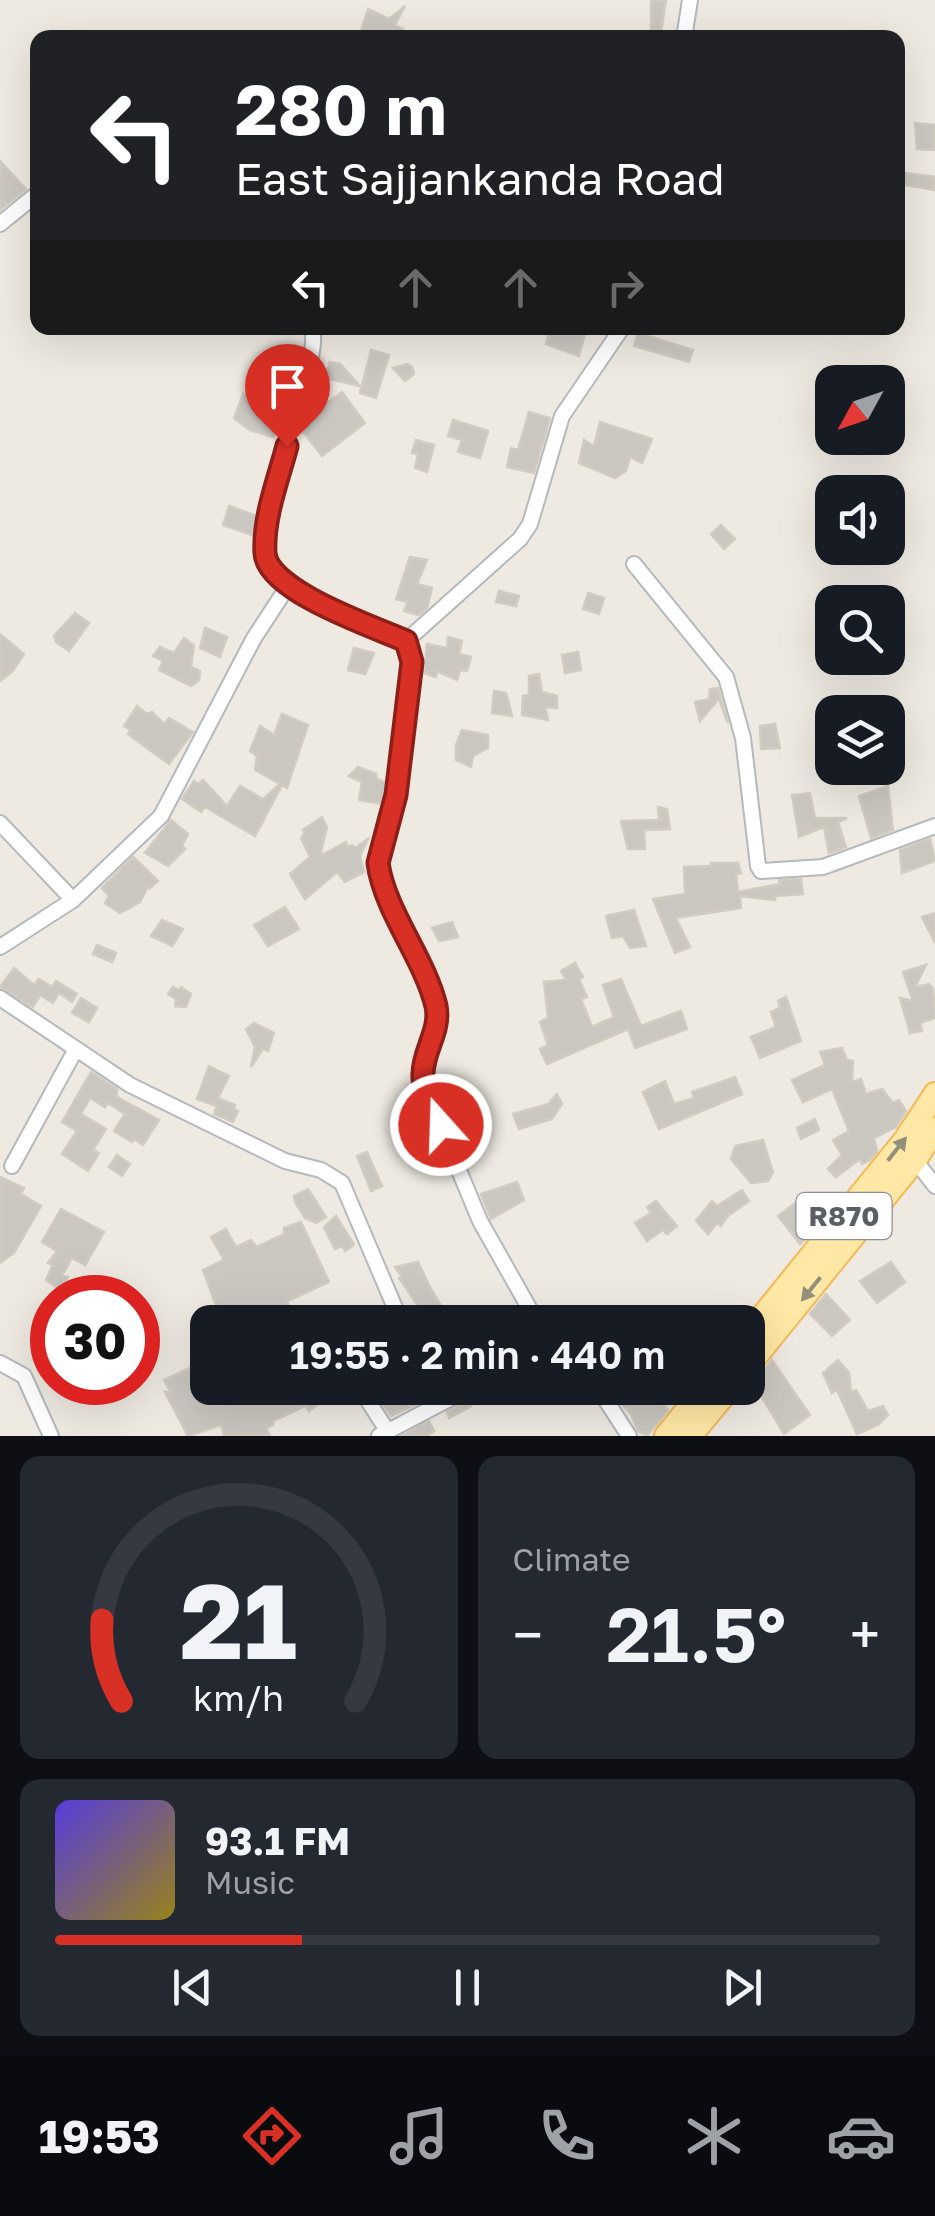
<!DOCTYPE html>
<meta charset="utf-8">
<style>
body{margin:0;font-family:"Golos Text",sans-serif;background:#242831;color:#f1f3f6;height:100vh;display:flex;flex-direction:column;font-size:38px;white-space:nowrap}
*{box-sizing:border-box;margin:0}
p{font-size:32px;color:#9ea1a6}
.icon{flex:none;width:55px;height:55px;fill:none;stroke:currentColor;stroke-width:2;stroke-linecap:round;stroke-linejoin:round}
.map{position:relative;height:1436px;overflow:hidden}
.panel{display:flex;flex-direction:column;gap:20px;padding:20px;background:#0d0f14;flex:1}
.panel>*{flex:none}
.banner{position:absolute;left:30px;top:30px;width:875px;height:305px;border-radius:20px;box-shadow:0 10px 40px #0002;background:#202124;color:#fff;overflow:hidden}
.needle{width:65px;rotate:230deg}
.fabs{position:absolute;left:815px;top:365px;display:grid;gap:20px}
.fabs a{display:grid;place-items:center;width:90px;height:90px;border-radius:20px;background:#171b24;box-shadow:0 10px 40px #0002;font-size:50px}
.speed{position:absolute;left:30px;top:1275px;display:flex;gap:20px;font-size:50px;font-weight:700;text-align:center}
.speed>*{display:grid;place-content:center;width:130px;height:130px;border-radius:50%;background:#171b24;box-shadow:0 10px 40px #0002;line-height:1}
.speed .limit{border:15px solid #d22;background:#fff;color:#111}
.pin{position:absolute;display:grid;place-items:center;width:85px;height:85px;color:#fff;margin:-102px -42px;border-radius:50% 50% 50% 0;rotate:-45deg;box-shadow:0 0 10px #0007}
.pin .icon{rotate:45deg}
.me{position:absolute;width:110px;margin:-55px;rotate:340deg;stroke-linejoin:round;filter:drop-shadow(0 0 8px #0008)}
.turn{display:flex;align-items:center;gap:35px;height:210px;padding:0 40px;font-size:45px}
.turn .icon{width:130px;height:130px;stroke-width:2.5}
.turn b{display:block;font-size:70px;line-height:85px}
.lanes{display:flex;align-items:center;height:95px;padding:0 40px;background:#0003;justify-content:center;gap:50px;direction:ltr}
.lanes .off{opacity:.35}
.big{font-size:75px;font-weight:600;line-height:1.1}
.panel .card{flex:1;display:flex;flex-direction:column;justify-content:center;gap:15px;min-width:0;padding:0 35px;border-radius:20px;background:#242831}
.panel .dial{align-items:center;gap:0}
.dial svg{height:260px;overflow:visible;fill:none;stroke:#363941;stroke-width:7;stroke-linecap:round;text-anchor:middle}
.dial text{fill:#f1f3f6;stroke:none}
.song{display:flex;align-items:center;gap:30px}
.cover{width:120px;height:120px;border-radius:15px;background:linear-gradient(135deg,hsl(250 70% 55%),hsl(50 70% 35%))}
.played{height:10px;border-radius:5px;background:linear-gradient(90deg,#d93025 30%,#363941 30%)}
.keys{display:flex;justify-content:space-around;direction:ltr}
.heat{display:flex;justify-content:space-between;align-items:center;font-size:55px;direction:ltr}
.panel .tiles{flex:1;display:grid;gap:20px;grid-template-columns:1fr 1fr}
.card:last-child{grid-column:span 2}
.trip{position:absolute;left:190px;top:1305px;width:575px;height:100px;border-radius:20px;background:#171b24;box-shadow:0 10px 40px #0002;font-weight:600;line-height:100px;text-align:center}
.dock{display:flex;height:160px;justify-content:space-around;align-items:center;background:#090b0e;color:#9ea1a6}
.dock .icon{width:70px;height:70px}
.dock .selected{color:#d93025}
.dock b{font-size:45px;color:#f1f3f6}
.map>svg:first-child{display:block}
.building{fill:#cac7c1;stroke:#d2cbc0;stroke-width:2.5}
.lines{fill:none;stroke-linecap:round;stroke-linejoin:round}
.minor-casing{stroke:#b4b9bd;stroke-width:18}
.primary-casing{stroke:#f5b853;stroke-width:26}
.minor{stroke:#fff;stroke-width:14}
.primary{stroke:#ffe8a5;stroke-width:22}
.oneway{fill:#948f7a}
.route-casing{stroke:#8d1f18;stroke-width:25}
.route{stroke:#d93025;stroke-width:18}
.labels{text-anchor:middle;stroke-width:10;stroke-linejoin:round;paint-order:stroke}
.shield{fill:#fff;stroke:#8c8f92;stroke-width:2.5}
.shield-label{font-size:28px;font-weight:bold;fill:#5a5f63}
</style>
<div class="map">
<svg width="935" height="1436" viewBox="0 0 935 1436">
<rect width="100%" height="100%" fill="#eeeae2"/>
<!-- building -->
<g class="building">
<path d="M651,0H666L660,38H651Z"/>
<path d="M405,6L395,25L403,29L399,38H359L368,9L389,19Z"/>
<path d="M915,123L935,125V150L917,149Z"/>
<path d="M0,161L26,189L0,210Z"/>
<path d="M898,172L935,177V190L898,184Z"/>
<path d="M550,328H570L585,333L579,356L546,344Z"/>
<path d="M638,333L693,350L689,362L634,346Z"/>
<path d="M371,350L389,355L376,398L360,393Z"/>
<path d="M330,362L340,364L360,386L326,378Z"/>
<path d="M407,364L412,367L414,374L405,381L393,368Z"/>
<path d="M342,392L365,423L322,456L301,429L304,420Z"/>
<path d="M243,394L282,420L273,437L250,430L234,418Z"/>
<path d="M529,412L550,418L534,473L507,467L511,448L518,450Z"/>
<path d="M453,420L488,431L480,458L458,452L462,440L448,436Z"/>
<path d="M600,422L652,439L642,463L630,457L626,471L615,478L579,463L584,440L594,446Z"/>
<path d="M416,440L434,445L427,472L415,468L418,454L412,453Z"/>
<path d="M229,506L257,516L252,535L223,525Z"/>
<path d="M721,525L735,539L724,549L711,534Z"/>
<path d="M410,557L427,560L417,584L432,588L427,608L419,615L404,611L408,602L396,599Z"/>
<path d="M499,591L519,596L516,606L496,602Z"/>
<path d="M588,593L604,598L599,614L583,609Z"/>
<path d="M75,613L89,623L69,651L56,642L54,636Z"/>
<path d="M205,628L227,637L220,657L200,648Z"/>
<path d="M0,634L24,654L12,672L0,681Z"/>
<path d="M448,637L462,641L459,654L471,657L467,671L460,670L457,680L437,671L436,677L424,673L427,644L447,648Z"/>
<path d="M184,638L194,645L191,667L200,671L199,680L191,686L159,670L163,661L153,656L160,647L174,653Z"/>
<path d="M354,648L374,653L365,674L348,670Z"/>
<path d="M578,652L581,670L565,673L562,655Z"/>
<path d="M539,674L542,692L557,696V708L545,707L548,720L522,715L523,696L529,695V676Z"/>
<path d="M718,688L728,723L719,699L700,721L695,702L709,699L710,689Z"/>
<path d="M494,691L506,693L512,716L492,713Z"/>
<path d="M137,706L147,714L152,712L164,724L169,718L193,732L169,764L128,734L131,730L124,726Z"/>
<path d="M282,714L308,725L287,788L282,785L255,836L205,807L201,812L182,799L194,781L198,784L203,780L227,806L240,786L263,799L280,784L255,770L257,756L250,751L260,726L274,735Z"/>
<path d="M775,724L780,748L761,749L760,726Z"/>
<path d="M462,730L488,735V748L473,756L471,767L456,760V745Z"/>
<path d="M358,767L376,774L377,779L387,783L383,804L359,800L362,782L349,776Z"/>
<path d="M888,786L893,830L871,838L859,796Z"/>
<path d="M810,793L815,818H847L838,822L846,847L829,853L824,827L799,837L792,795Z"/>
<path d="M658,807L667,809L670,829L644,830L645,849H628L621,821L659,820Z"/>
<path d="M322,817L327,827L320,856L346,842L348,847L352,845L355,848L368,839L360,856L364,872L345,882L337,872L305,899L290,874L310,857L301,838L305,832L303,830Z"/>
<path d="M171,820L188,834L182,846L185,849L168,866L145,853Z"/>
<path d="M930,839L935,861L902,873L900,850Z"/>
<path d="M133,857L158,881L150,888L148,887L140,902L120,913L105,903L109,896L102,888Z"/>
<path d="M711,863H738L741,873L736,874L738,892L780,884L779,880L801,879L803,894L775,896V900L740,896L741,908L676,918L690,947L675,953L653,899L685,894L684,867L711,866Z"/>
<path d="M285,907L299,929L268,946L254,925Z"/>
<path d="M634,910L646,946L630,948L623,936L612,938L606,916Z"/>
<path d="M935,913V943L922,917Z"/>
<path d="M162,920L183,929L172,946L151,936Z"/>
<path d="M452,922L458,937L439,941L432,928Z"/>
<path d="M97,945L116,953L112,962L93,954Z"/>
<path d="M575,963L583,977L579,979L587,997L581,999L592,1027L614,1017L603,985L621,979L641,1026L681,1011L687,1029L635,1048L628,1029L547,1064L540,1049L548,1045L540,1022L548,1018L544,982L566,980L561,971Z"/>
<path d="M926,965L915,987L929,984L933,988L935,1018L920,1023L922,1031L910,1033L900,998L913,1001L903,972Z"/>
<path d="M14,968L34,985L39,979L52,987L56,981L77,994L72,1002L59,993L53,1003L40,995L33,1007L0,987Z"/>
<path d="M173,987L179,990L181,987L191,994L186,1007L175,1006L176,999L168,994Z"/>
<path d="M786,997L801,1041L760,1058L751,1037L776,1027L771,1012L780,1008L778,1001Z"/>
<path d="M81,998L97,1008L89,1022L72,1013Z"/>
<path d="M254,1023L274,1033L268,1051L263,1049L251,1067L255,1047L246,1029Z"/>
<path d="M842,1048L847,1060L853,1061L852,1082L861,1079L866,1094L882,1089L893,1103L899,1100L906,1111L896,1127L874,1138L877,1151L870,1160L862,1164L860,1159L836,1177L828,1169L842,1155L833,1140L849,1131L832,1089L803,1102L792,1080L825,1065L820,1052Z"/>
<path d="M209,1066L229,1076L218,1098L235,1105L234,1109L238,1111L233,1122L214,1114L217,1106L197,1099Z"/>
<path d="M91,1072L117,1089V1097L159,1120L143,1145L134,1139L132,1142L114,1131L125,1114L108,1103L105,1107L90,1098L81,1114L106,1129L93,1150L99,1153L88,1171L62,1154L77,1131L62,1122Z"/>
<path d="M735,1077L742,1094L659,1129L643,1092L665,1081L674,1104L694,1098L692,1092Z"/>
<path d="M557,1094L562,1104L552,1119L519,1129L513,1114L548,1104Z"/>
<path d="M815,1119L819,1130L801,1139L797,1128Z"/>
<path d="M763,1140L773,1172L768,1181L751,1183L731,1159L735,1146Z"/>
<path d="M367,1152L382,1186L371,1191L357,1156Z"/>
<path d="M117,1155L130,1164L122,1176L109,1167Z"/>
<path d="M0,1177L24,1188L21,1194L41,1206L14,1253L0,1263Z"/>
<path d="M517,1182L524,1200L491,1219L481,1194Z"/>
<path d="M308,1189L326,1217L316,1223L305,1218L295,1202L294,1196Z"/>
<path d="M742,1190L749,1201L728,1216L721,1226L717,1223L708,1234L696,1221L712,1201L717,1206Z"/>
<path d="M656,1201L677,1226L667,1234L663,1230L647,1241L635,1223L651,1213L647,1207Z"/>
<path d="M797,1202L817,1225L800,1244L778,1216Z"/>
<path d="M61,1209L104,1232L85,1265L72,1258L62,1275L68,1277L61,1290L46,1280L53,1265L48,1263L57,1251L42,1242Z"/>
<path d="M336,1216L354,1245L345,1251L342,1246L335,1249L324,1227Z"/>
<path d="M301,1222L329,1282L287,1301L295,1322H222L203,1270L224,1260L211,1237L226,1229L236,1247L251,1240L257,1247L284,1234V1228Z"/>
<path d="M418,1262L432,1291L451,1322H429L399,1278L402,1277L395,1267Z"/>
<path d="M891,1262L905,1282L877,1303L860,1281Z"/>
<path d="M826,1294L850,1320L832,1336L810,1314Z"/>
<path d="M208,1346V1388H328L332,1394L309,1411L305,1406L273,1421V1425L266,1428L270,1436H224L221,1425L188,1436L165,1392H171L164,1380L192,1367L191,1364L197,1362L192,1353Z"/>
<path d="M772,1360L810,1415L784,1434L754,1384Z"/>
<path d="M838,1360L849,1373L851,1392L856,1390L868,1411L883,1406L888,1415L878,1425L857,1434L837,1390L832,1393L823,1373Z"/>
<path d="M372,1388H417L423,1401L391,1416Z"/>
<path d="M487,1388L470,1407L449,1418L447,1412Z"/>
<path d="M634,1388H653L668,1410L647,1436L638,1431L631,1414L621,1403L619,1398Z"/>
<path d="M429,1421L434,1431L427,1436H402Z"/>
</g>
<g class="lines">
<!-- minor casing -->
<g class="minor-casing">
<g id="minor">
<path d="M684,38L690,0"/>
<path d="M0,224L38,193"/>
<path d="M312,328C316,344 309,365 304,381C294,419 259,522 264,556C267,570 278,578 288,586L406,641L412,662L396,795L378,863C385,913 426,958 436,1008C442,1037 420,1061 426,1091L480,1221L537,1322"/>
<path d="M634,564L726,677L743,738L758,866L761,871L823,867L935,826"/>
<path d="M406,641L520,539L530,524L562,416L622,328"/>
<path d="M0,823L73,900"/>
<path d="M0,947L73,900L161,816L254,638L288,586"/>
<path d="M0,998L130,1085L285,1161L321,1170L342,1183L401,1322"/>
<path d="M915,1160L935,1186"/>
<path d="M12,1166L76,1049"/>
<path d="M0,1363L24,1376L51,1436"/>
<path d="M360,1388L388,1432"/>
<path d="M429,1388L436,1405"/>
<path d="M598,1388L629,1436"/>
<path d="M379,1436L470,1388"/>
</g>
</g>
<!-- primary casing -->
<g class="primary-casing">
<g id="primary">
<path d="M748,1334L905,1140L935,1094"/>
<path d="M748,1366L915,1160L935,1129"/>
<path d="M666,1436L705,1388"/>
<path d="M690,1436L730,1388"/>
</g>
</g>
<!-- minor -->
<use href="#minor" class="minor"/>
<!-- primary -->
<use href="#primary" class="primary"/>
</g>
<!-- one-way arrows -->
<defs><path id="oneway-solid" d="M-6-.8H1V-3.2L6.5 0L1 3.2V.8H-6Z" transform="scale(2.5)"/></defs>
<g class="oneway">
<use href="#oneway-solid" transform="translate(897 1149) rotate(-52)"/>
<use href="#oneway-solid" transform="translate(811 1289) rotate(129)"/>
</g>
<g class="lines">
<!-- route casing -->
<g class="route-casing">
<path id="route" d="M287,446C278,480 263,518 265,553C267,591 374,627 406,641L412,662L396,795L378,863C385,912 424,957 436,1006C441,1031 423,1050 423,1074C422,1091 434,1110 441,1125"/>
</g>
<!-- route -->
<use href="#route" class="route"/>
</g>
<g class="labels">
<!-- shield labels -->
<rect class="shield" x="796.5" y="1193" width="95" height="46" rx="8"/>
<g class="shield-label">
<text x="844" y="1226">R870</text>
</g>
</g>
</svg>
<div class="fabs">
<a><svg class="needle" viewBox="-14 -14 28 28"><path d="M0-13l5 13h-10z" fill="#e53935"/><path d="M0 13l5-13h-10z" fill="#9ea1a6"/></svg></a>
<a><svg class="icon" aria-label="sound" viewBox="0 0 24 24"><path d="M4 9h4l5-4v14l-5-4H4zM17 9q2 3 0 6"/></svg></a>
<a><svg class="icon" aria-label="search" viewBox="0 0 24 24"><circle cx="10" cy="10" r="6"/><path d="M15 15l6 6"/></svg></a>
<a><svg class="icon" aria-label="layers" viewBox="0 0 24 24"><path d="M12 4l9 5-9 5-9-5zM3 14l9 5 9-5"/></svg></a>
</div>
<div class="speed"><div class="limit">30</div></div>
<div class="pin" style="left:287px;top:446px;background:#d93025"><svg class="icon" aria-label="arrive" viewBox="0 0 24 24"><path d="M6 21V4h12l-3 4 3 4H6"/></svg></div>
<svg class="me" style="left:441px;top:1125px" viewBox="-20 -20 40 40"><circle r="17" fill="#d93025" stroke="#fff" stroke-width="3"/><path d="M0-11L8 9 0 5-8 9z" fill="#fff"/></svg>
<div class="trip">19:55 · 2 min · 440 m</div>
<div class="banner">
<div class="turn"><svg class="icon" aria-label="left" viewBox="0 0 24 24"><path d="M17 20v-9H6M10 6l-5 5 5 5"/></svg><div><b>280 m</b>East Sajjankanda Road</div></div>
<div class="lanes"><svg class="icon" aria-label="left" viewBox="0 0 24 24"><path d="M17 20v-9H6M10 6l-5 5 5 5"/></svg><svg class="icon off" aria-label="ahead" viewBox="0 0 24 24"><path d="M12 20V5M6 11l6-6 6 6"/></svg><svg class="icon off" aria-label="ahead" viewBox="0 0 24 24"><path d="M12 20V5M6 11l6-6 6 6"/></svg><svg class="icon off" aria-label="right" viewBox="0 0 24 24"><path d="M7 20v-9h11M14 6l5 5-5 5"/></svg></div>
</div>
</div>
<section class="panel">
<div class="tiles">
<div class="card dial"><svg viewBox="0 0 100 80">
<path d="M14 69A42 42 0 1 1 86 69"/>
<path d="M14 69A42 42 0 0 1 8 44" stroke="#d93025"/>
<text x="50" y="56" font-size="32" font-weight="700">21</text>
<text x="50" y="72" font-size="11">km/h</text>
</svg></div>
<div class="card"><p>Climate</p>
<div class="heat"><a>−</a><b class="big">21.5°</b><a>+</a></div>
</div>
<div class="card">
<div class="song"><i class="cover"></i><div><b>93.1 FM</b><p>Music</p></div></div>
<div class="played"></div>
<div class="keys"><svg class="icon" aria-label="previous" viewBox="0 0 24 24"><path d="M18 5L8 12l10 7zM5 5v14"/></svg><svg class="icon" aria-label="pause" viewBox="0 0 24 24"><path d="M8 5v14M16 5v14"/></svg><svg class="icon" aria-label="next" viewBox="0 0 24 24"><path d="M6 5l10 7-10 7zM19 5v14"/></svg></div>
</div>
</div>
</section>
<nav class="dock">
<b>19:53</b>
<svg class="icon selected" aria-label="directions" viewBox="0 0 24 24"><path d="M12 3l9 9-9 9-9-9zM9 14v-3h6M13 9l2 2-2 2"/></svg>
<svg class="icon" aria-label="music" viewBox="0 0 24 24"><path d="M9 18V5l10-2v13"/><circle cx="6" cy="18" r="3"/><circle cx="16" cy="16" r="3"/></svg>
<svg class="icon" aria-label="phone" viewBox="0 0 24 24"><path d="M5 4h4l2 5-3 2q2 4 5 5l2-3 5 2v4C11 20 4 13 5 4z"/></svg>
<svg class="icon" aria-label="climate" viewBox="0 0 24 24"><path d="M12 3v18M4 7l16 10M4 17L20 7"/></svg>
<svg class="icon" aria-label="car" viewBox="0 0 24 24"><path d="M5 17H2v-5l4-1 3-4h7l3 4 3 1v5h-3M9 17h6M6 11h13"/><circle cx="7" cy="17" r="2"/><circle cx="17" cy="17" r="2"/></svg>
</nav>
